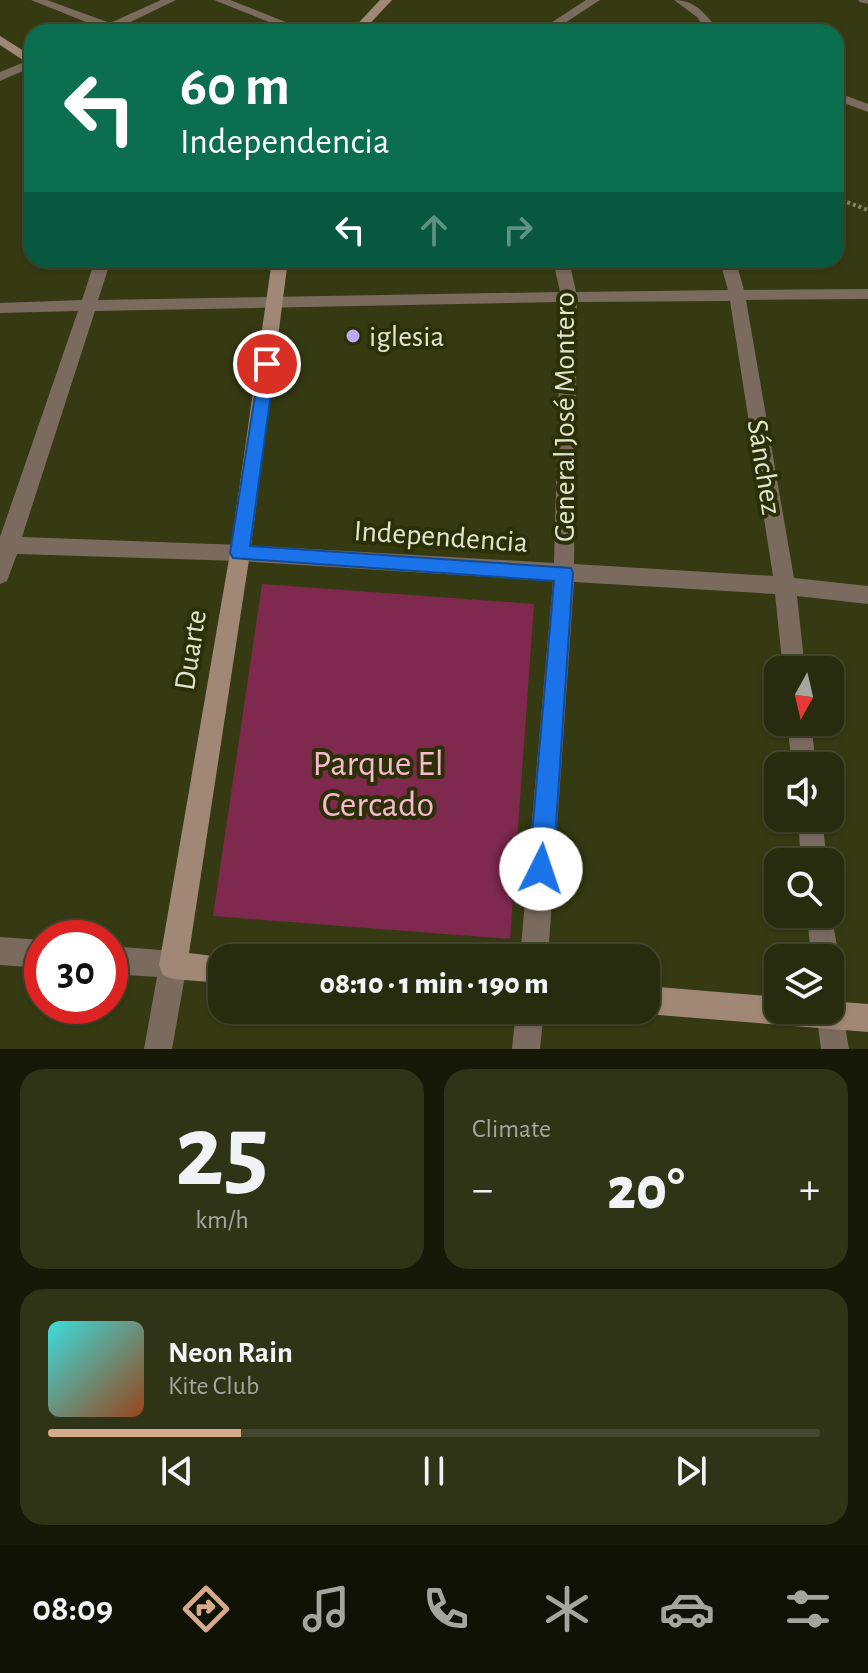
<!DOCTYPE html>
<meta charset="utf-8">
<style>
body{margin:0;font-family:"Alegreya Sans",sans-serif;background:#303417;color:#f1f3f6;height:100vh;display:flex;flex-direction:column;font-size:30px;white-space:nowrap}
*{box-sizing:border-box;margin:0}
p{font-size:26px;color:#a5a79e}
.icon{flex:none;width:44px;height:44px;fill:none;stroke:currentColor;stroke-width:2;stroke-linecap:round;stroke-linejoin:round}
.map{position:relative;height:1049px;overflow:hidden}
.panel{display:flex;flex-direction:column;gap:20px;padding:20px;background:#161808;flex:1}
.panel>*{flex:none}
.top-card{position:absolute;left:24px;top:24px;width:820px;height:244px;border-radius:24px;box-shadow:0 2px 6px #0004,0 0 0 2px #44482e;background:#0b6e4f;color:#fff;overflow:hidden}
.needle{width:52px;rotate:188deg}
.controls{position:absolute;left:764px;top:656px;display:grid;gap:16px}
.controls a{display:grid;place-items:center;width:80px;height:80px;border-radius:16px;background:#282c0e;box-shadow:0 2px 6px #0004,0 0 0 2px #44482e;font-size:40px}
.speed{position:absolute;left:24px;top:920px;display:flex;gap:16px;font-size:40px;font-weight:700;text-align:center}
.speed>*{display:grid;place-content:center;width:104px;height:104px;border-radius:50%;background:#282c0e;box-shadow:0 2px 6px #0004,0 0 0 2px #44482e;line-height:1}
.speed .limit{border:12px solid #d22;background:#fff;color:#111}
.pin{position:absolute;display:grid;place-items:center;width:68px;height:68px;color:#fff;margin:-34px;border:4px solid #fff;border-radius:50%;box-shadow:0 2px 8px #0007}
.me{position:absolute;width:88px;margin:-44px;rotate:4deg;stroke-linejoin:round;filter:drop-shadow(0 0 6px #0008)}
.turn{display:flex;align-items:center;gap:28px;height:168px;padding:0 24px;font-size:36px}
.turn .icon{width:104px;height:104px;stroke-width:2.5}
.turn b{display:block;font-size:56px;line-height:68px}
.lanes{display:flex;align-items:center;height:76px;padding:0 24px;background:#0003;justify-content:center;gap:40px;direction:ltr}
.lanes .off{opacity:.35}
.big{font-size:60px;font-weight:800;line-height:1.1}
.panel .tile{flex:1;display:flex;flex-direction:column;justify-content:center;gap:12px;min-width:0;padding:0 28px;border-radius:24px;background:#303417}
.panel .dial{align-items:center;gap:0}
.dial b{font-size:104px;line-height:1}
.song{display:flex;align-items:center;gap:24px}
.cover{width:96px;height:96px;border-radius:12px;background:linear-gradient(135deg,hsl(180 70% 55%),hsl(20 70% 35%))}
.played{height:8px;border-radius:4px;background:linear-gradient(90deg,#d6ab8b 25%,#44482e 25%)}
.keys{display:flex;justify-content:space-around;direction:ltr}
.heat{display:flex;justify-content:space-between;align-items:center;font-size:44px;direction:ltr}
.panel .tiles{flex:1;display:grid;gap:20px;grid-template-columns:1fr 1fr}
.tile:last-child{grid-column:span 2}
.trip{position:absolute;left:208px;top:944px;width:452px;height:80px;border-radius:24px;background:#282c0e;box-shadow:0 2px 6px #0004,0 0 0 2px #44482e;font-weight:800;line-height:80px;text-align:center}
.tabs{display:flex;height:128px;justify-content:space-around;align-items:center;background:#101206;color:#a5a79e}
.tabs .icon{width:56px;height:56px}
.tabs .selected{color:#d6ab8b}
.tabs b{font-size:36px;color:#f1f3f6}
.map>svg:first-child{display:block}
.green{fill:#7f294f}
.lines{fill:none;stroke-linecap:round;stroke-linejoin:round}
.path{stroke:#818665;stroke-width:4;stroke-dasharray:3 3;stroke-linecap:butt}
.minor{fill:#7b6b5f;fill-rule:evenodd}
.secondary{fill:#a18775;fill-rule:evenodd}
.route{fill:#1a73e8;stroke:#114b97;stroke-width:2}
.poi-dot{fill:#bea9f5;stroke:#2b3007;stroke-width:3}
.labels{text-anchor:middle;stroke-width:8;stroke-linejoin:round;paint-order:stroke}
.poi-label{font-size:30px;fill:#e2e6d0;stroke:#2b3007;text-anchor:start}
.street-label{font-size:30px;fill:#e2e6d0;stroke:#2b3007}
.near-park-label{font-size:36px;fill:#f8b8ce;stroke:#2b3007}
</style>
<div class="map">
<svg width="868" height="1049" viewBox="0 0 868 1049">
<rect width="100%" height="100%" fill="#353a12"/>
<!-- green -->
<path class="green" d="M262,584L534,604L510,939L213,916Z"/>
<g class="lines">
<!-- path -->
<path class="path" d="M836,198L868,210"/>
<!-- minor -->
<g class="minor">
<path d="M31,0H47L110,23L161,0H176L120,27L128,32H101V28Z"/>
<path d="M214,0H230L311,32H294Z"/>
<path d="M586,0H600L551,32H537Z"/>
<path d="M674,0C696,0 707,15 719,32H707L697,17Z"/>
<path d="M858,0H868V4L860,2Z"/>
<path d="M32,59V67L0,81V72Z"/>
<path d="M836,92L868,104V112L836,100Z"/>
<path d="M95,260H111L98,300L560,292L553,260H569L576,292L728,290L721,265L729,260L737,265L744,290L868,289V299L746,300L794,578L868,586V604L797,596L805,670H783L775,594L574,582L548,958H520L553,581L240,561L17,554L7,581L0,584V537L78,311L0,313V303L82,300ZM730,301L773,576L574,564L577,302ZM561,302L554,563L240,545L22,537L95,311Z"/>
<path d="M787,722H811L816,766H792Z"/>
<path d="M798,818H822L827,862H801Z"/>
<path d="M830,906L839,958L835,968L830,970V958H811L807,914H830Z"/>
<path d="M0,937L42,940V968L0,965Z"/>
<path d="M110,946L173,951L183,955L187,965L172,1049H144L157,977L110,974Z"/>
<path d="M830,993L840,997L849,1049H821L816,1010H830Z"/>
<path d="M516,1010H544L540,1049H512Z"/>
</g>
<!-- secondary -->
<g class="secondary">
<path d="M380,0H392L362,32H350Z"/>
<path d="M0,36L32,56V66L0,45Z"/>
<path d="M272,260H288L250,553L189,953L229,958H222V983L173,979L163,975L159,965L230,553Z"/>
<path d="M646,986L778,997V1010H830V1001L868,1004V1032L646,1014L636,1010H646Z"/>
</g>
</g>
<!-- route -->
<path class="route" d="M267,358L275,364L250,546L571,568L573,573L553,869L549,878L541,881L532,878L529,869L554,581L233,558L230,553L260,364Z"/>
<!-- markers -->
<circle class="poi-dot" cx="353" cy="336" r="8"/>
<g class="labels">
<!-- poi labels -->
<g class="poi-label">
<text x="369" y="346">iglesia</text>
</g>
<!-- street labels -->
<g class="street-label">
<text transform="translate(564 417) rotate(-90)" y="10">General José Montero</text>
<text transform="translate(765 467) rotate(81)" y="10">Sánchez</text>
<text transform="translate(441 536) rotate(4)" y="10">Independencia</text>
<text transform="translate(190 650) rotate(-81)" y="10">Duarte</text>
</g>
<!-- near-park labels -->
<g class="near-park-label">
<text x="378" y="775">Parque El<tspan x="378" dy="41">Cercado</tspan></text>
</g>
</g>
</svg>
<div class="controls">
<a><svg class="needle" viewBox="-14 -14 28 28"><path d="M0-13l5 13h-10z" fill="#e53935"/><path d="M0 13l5-13h-10z" fill="#a5a79e"/></svg></a>
<a><svg class="icon" aria-label="sound" viewBox="0 0 24 24"><path d="M4 9h4l5-4v14l-5-4H4zM17 9q2 3 0 6"/></svg></a>
<a><svg class="icon" aria-label="search" viewBox="0 0 24 24"><circle cx="10" cy="10" r="6"/><path d="M15 15l6 6"/></svg></a>
<a><svg class="icon" aria-label="layers" viewBox="0 0 24 24"><path d="M12 4l9 5-9 5-9-5zM3 14l9 5 9-5"/></svg></a>
</div>
<div class="speed"><div class="limit">30</div></div>
<div class="pin" style="left:267px;top:364px;background:#d93025"><svg class="icon" aria-label="arrive" viewBox="0 0 24 24"><path d="M6 21V4h12l-3 4 3 4H6"/></svg></div>
<svg class="me" style="left:541px;top:869px" viewBox="-20 -20 40 40"><circle r="19" fill="#fff"/><path d="M0-13L10 11 0 6-10 11z" fill="#1a73e8"/></svg>
<div class="trip">08:10 · 1 min · 190 m</div>
<div class="top-card">
<div class="turn"><svg class="icon" aria-label="left" viewBox="0 0 24 24"><path d="M17 20v-9H6M10 6l-5 5 5 5"/></svg><div><b>60 m</b>Independencia</div></div>
<div class="lanes"><svg class="icon" aria-label="left" viewBox="0 0 24 24"><path d="M17 20v-9H6M10 6l-5 5 5 5"/></svg><svg class="icon off" aria-label="ahead" viewBox="0 0 24 24"><path d="M12 20V5M6 11l6-6 6 6"/></svg><svg class="icon off" aria-label="right" viewBox="0 0 24 24"><path d="M7 20v-9h11M14 6l5 5-5 5"/></svg></div>
</div>
</div>
<section class="panel">
<div class="tiles">
<div class="tile dial"><b>25</b><p>km/h</p></div>
<div class="tile"><p>Climate</p>
<div class="heat"><a>−</a><b class="big">20°</b><a>+</a></div>
</div>
<div class="tile">
<div class="song"><i class="cover"></i><div><b>Neon Rain</b><p>Kite Club</p></div></div>
<div class="played"></div>
<div class="keys"><svg class="icon" aria-label="previous" viewBox="0 0 24 24"><path d="M18 5L8 12l10 7zM5 5v14"/></svg><svg class="icon" aria-label="pause" viewBox="0 0 24 24"><path d="M8 5v14M16 5v14"/></svg><svg class="icon" aria-label="next" viewBox="0 0 24 24"><path d="M6 5l10 7-10 7zM19 5v14"/></svg></div>
</div>
</div>
</section>
<nav class="tabs">
<b>08:09</b>
<svg class="icon selected" aria-label="directions" viewBox="0 0 24 24"><path d="M12 3l9 9-9 9-9-9zM9 14v-3h6M13 9l2 2-2 2"/></svg>
<svg class="icon" aria-label="music" viewBox="0 0 24 24"><path d="M9 18V5l10-2v13"/><circle cx="6" cy="18" r="3"/><circle cx="16" cy="16" r="3"/></svg>
<svg class="icon" aria-label="phone" viewBox="0 0 24 24"><path d="M5 4h4l2 5-3 2q2 4 5 5l2-3 5 2v4C11 20 4 13 5 4z"/></svg>
<svg class="icon" aria-label="climate" viewBox="0 0 24 24"><path d="M12 3v18M4 7l16 10M4 17L20 7"/></svg>
<svg class="icon" aria-label="car" viewBox="0 0 24 24"><path d="M5 17H2v-5l4-1 3-4h7l3 4 3 1v5h-3M9 17h6M6 11h13"/><circle cx="7" cy="17" r="2"/><circle cx="17" cy="17" r="2"/></svg>
<svg class="icon" aria-label="filters" viewBox="0 0 24 24"><path d="M4 7h16M4 17h16"/><circle cx="9" cy="7" r="2"/><circle cx="15" cy="17" r="2"/></svg>
</nav>
